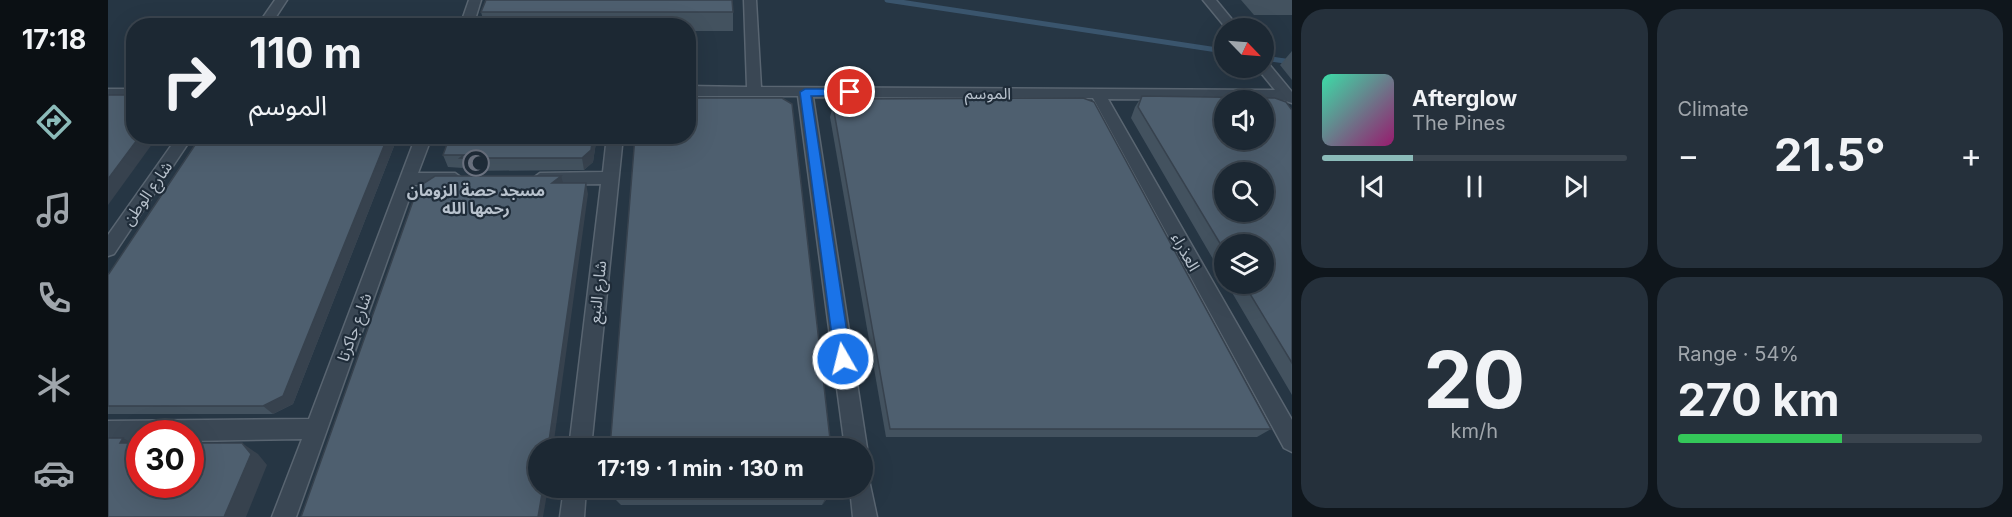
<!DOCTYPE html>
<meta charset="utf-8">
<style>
body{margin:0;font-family:Inter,"Noto Sans Arabic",sans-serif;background:#25303b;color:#f1f3f6;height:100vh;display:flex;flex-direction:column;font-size:22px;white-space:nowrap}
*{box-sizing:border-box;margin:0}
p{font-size:20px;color:#a0a6ac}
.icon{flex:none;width:33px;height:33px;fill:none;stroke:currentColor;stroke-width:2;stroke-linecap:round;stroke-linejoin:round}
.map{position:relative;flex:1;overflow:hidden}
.sheet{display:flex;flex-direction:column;gap:9px;padding:9px;background:#0f161c;width:720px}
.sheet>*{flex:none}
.hud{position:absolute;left:18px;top:18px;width:570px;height:126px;border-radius:24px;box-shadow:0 6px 24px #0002,0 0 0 2px #3a444e;background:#1c2833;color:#f1f3f6;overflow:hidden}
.needle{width:39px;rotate:115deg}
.tools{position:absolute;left:1106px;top:18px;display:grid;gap:12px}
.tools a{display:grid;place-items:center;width:60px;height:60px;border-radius:50%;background:#1c2833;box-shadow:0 6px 24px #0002,0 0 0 2px #3a444e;font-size:30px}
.speed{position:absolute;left:18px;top:420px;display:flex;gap:12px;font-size:30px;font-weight:700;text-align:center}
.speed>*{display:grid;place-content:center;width:78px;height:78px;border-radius:50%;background:#1c2833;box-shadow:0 6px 24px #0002,0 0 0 2px #3a444e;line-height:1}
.speed .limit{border:9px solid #d22;background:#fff;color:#111}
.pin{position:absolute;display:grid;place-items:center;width:51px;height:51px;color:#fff;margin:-26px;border:3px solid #fff;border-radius:50%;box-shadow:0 2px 6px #0007}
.me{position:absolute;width:66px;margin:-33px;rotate:352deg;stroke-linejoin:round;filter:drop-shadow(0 0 4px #0008)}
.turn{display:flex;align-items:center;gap:21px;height:126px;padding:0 24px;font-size:27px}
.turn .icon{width:78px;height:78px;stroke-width:2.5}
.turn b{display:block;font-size:42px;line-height:51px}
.big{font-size:45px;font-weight:700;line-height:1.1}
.sheet .tile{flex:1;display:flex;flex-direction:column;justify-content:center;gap:9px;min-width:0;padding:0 21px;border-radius:24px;background:#25303b}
.sheet .dial{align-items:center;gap:0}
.dial b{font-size:78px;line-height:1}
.song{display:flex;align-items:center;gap:18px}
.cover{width:72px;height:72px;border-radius:9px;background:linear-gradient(135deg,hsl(160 70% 55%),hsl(320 70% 35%))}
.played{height:6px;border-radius:3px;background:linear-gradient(90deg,#8bbbb9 30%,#3a444e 30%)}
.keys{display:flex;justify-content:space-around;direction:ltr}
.heat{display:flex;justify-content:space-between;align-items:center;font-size:33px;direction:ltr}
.charge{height:9px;border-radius:4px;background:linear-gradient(90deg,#34c759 54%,#3a444e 0)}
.sheet .tiles{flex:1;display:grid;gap:9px;grid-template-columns:repeat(2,1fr)}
.trip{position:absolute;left:420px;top:438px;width:345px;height:60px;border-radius:30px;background:#1c2833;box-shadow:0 6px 24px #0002,0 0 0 2px #3a444e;font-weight:700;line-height:60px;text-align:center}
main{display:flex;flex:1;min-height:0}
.tab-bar{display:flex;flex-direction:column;width:108px;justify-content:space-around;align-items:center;background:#0b1014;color:#a0a6ac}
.tab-bar .icon{width:42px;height:42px}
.tab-bar .on{color:#8bbbb9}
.tab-bar b{font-size:27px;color:#f1f3f6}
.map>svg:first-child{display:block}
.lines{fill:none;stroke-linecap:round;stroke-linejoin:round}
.stream{stroke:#3a556d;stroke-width:5}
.street-casing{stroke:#596571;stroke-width:3}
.street{fill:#3a4754;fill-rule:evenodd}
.wall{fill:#43525f}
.shaded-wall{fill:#37424e}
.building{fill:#4e5f6f;stroke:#37424e;stroke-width:1.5;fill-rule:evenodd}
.route{fill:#1a73e8;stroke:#114b97;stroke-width:1.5}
.labels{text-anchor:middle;stroke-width:4.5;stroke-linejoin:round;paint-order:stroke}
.street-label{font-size:16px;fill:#b8c2cd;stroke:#1f2c39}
.poi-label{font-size:16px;font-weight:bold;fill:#b8c2cd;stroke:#1f2c39}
</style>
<main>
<nav class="tab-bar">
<b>17:18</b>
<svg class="icon on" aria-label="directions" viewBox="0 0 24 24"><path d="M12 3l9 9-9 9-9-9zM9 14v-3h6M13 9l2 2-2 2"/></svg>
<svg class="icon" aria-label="music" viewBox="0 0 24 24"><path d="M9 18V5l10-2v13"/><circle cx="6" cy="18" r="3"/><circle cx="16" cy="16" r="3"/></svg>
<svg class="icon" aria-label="phone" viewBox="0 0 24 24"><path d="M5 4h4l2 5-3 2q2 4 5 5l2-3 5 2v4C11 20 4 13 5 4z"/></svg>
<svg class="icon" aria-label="climate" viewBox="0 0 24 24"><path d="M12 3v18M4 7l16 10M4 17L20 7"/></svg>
<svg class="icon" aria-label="car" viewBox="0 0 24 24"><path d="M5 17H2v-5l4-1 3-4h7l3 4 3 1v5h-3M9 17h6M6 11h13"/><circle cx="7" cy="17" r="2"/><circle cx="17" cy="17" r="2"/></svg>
</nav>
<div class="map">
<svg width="1184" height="517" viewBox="0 0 1184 517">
<rect width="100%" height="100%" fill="#263644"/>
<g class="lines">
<!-- stream -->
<g class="stream">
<path d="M779,0L1116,51"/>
<path d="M1163,59L1184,62"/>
</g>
<!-- street casing -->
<g class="street-casing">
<g id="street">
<path d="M167,0H179L162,26H149Z"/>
<path d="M361,0H373L365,26H352Z"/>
<path d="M636,0H648L653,87L1167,90L1149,68H1155V62L1160,63L1184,92V103L1175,100L1000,99L1184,420V452L1176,448L985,98L705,97L759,448L754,456V448H737L690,96H580V86L639,87Z"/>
<path d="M1095,0H1108L1131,28H1118Z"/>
<rect x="0" y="89" width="26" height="10"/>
<path d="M70,136H85L6,254L0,256V235Z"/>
<path d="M308,136H324L310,173H347L355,179L347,185H306L188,517H164L194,439L82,441V434H32V441H0V421L201,419Z"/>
<path d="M499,136H515L483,448H461L493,184L432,185L424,179L432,173L495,172Z"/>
<path d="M754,477L761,480L769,517H745L742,488H754Z"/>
<path d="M456,488H478L476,517H452Z"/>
</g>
</g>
<!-- street -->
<use href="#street" class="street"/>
</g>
<!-- wall -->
<g class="wall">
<path d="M1133,0H1184V15H1146Z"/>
<path d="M373,12H625V31H580V26H377Z"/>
<path d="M1184,51V80L1172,65Z"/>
<path d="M1034,96L1184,110V395L1119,284H1155L1116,244V278L1023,118L1027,107Z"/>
<path d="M725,106L1163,429L1149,437H778L722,117Z"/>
<path d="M93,136H290L185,404L165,414H0V275Z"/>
<path d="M489,136L485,162L476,170L357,171L355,168L340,167L335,155Z"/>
<path d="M499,488H727L724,493L714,505H513L501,493Z"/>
</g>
<!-- shaded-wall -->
<g class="shaded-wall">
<path d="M32,136H50L0,205V179Z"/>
<path d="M280,136H290L185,404L165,414L155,406Z"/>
<path d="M485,136H489L485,162L476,170L474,158Z"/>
<path d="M453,176L456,186L444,183Z"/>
<path d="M478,183L480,194L445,448H440Z"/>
<path d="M15,438L32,447L12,443Z"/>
<path d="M134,443L150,454L159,465L138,517H116Z"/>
<path d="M435,488H440L435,517H430Z"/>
<path d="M727,488L724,493L714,505L717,499Z"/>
</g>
<!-- building -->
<g class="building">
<path d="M378,0H624L625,12H373Z"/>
<path d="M0,95H26V136H32L0,179Z"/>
<path d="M1034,96L1167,98L1178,102L1184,110V363L1136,284H1155V244H1116V250L1030,107ZM1116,100H1155V140H1116ZM1116,172H1155V212H1116Z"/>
<path d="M580,98H674L684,104L723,448H502L527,136H580Z"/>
<path d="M975,98L986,102L1163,429H782L725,106L736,99Z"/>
<path d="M93,136H280L175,396L155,406H0V275Z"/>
<path d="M342,136H485L483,150L474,158H352L356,155H335Z"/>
<path d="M327,176H453L444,183H478L440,448H430V488H435L430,517H193L310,187Z"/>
<path d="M0,438H15L12,443H32V484H82V443H134L143,454L116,517H0Z"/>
<path d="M500,488H727L717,499H511Z"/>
</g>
<!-- route -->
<path class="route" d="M742,89L748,92L746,95L703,96L743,359L735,366L727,359L692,92L697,89Z"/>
<!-- icons -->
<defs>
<g id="mosque-ring" transform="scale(1.35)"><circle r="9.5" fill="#1f2c39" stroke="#6b7280" stroke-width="1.5"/><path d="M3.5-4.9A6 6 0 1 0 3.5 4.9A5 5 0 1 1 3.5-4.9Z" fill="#6b7280"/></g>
</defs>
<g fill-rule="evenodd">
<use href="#mosque-ring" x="368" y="163"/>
</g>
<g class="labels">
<!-- street labels -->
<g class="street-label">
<text x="880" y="99">الموسم</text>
<text transform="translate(39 193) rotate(-55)" y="6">شارع الوطن</text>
<text transform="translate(1078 252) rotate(61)" y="6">العذراء</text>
<text transform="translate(489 292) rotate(-84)" y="6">شارع النبع</text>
<text transform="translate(246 327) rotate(-70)" y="6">شارع جاكرتا</text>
</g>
<!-- poi labels -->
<g class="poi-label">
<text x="368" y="196">مسجد حصة الزومان<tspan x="368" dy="18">رحمها الله</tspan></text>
</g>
</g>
</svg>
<div class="tools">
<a><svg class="needle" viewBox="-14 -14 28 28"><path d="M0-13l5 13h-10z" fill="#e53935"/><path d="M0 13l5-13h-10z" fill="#a0a6ac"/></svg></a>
<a><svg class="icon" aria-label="sound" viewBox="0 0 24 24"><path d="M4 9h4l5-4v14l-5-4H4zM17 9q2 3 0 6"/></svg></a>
<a><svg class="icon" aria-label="search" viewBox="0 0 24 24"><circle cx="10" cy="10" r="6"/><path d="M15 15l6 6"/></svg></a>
<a><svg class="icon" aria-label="layers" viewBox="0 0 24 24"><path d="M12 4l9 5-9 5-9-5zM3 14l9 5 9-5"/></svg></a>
</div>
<div class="speed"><div class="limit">30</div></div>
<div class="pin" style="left:742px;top:92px;background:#d93025"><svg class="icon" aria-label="arrive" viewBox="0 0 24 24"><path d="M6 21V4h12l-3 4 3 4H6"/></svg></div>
<svg class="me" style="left:735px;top:359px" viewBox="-20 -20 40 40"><circle r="17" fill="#1a73e8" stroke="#fff" stroke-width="3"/><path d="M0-11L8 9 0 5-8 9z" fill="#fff"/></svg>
<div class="trip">17:19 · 1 min · 130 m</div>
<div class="hud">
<div class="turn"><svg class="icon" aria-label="right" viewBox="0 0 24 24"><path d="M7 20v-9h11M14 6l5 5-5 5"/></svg><div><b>110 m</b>الموسم</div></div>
</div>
</div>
<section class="sheet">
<div class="tiles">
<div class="tile">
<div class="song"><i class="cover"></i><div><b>Afterglow</b><p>The Pines</p></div></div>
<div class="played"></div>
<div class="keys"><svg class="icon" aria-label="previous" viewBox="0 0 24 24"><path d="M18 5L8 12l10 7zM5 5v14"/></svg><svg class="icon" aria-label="pause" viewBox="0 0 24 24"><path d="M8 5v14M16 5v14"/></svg><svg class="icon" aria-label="next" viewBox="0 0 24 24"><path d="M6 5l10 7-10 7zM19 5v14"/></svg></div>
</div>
<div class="tile"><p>Climate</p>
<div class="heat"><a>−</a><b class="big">21.5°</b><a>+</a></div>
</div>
<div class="tile dial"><b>20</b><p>km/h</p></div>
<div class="tile"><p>Range · 54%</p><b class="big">270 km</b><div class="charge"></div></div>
</div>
</section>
</main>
